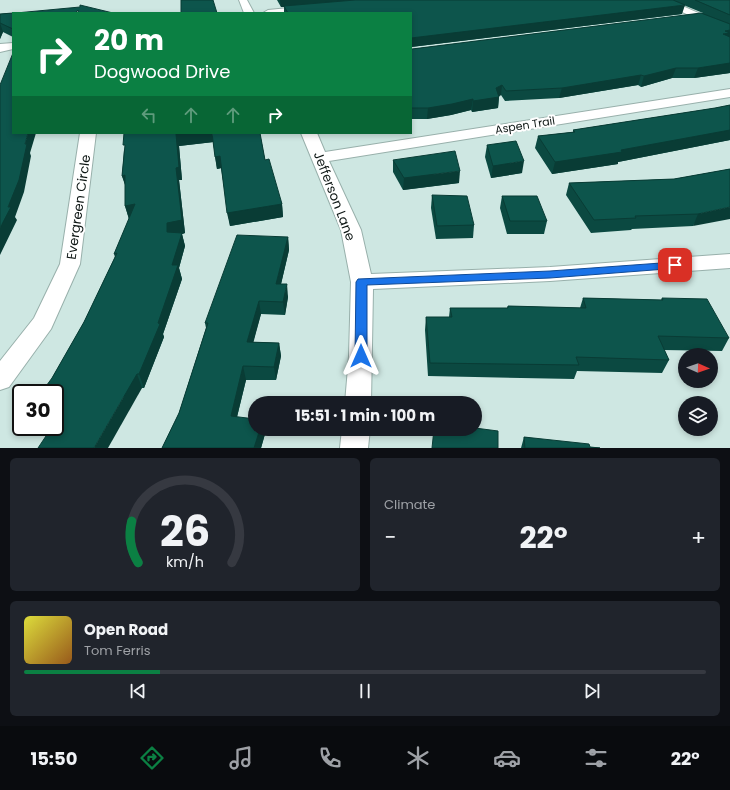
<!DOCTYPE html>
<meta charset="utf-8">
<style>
body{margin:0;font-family:Poppins,sans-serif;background:#20242c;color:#f1f3f6;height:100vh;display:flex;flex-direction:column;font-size:15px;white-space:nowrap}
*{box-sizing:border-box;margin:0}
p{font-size:13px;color:#9ea1a6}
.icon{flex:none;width:22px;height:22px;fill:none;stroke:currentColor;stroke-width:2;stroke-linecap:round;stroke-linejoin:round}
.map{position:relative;height:448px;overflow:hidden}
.drawer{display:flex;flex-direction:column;gap:10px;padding:10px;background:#0d0f14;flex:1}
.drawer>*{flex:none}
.hud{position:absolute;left:12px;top:12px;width:400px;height:122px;border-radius:0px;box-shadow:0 2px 6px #0003;background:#0b8043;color:#fff;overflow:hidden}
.needle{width:26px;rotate:92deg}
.buttons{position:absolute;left:678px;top:348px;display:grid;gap:8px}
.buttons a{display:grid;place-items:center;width:40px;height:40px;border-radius:50%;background:#171b24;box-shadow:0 2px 6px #0003;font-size:20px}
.speed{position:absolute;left:12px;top:384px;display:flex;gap:8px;font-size:20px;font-weight:700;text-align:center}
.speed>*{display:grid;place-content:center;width:52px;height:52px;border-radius:50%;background:#171b24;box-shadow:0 2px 6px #0003;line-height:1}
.speed .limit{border:2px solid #111;border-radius:6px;background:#fff;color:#111}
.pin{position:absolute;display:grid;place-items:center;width:34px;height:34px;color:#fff;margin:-17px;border-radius:8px;box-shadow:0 2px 6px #0006}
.me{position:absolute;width:44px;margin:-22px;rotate:0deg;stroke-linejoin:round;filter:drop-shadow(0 0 3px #0008)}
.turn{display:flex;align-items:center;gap:14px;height:84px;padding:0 16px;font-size:18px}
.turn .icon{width:52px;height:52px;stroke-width:2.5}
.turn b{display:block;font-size:28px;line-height:34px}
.lanes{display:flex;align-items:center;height:38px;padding:0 16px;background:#0003;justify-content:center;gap:20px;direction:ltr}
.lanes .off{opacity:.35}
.big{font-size:30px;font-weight:700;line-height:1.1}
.drawer .widget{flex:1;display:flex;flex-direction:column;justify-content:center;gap:6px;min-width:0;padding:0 14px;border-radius:6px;background:#20242c}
.drawer .dial{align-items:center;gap:0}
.dial svg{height:104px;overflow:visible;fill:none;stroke:#363941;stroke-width:7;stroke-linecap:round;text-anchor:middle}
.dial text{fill:#f1f3f6;stroke:none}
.song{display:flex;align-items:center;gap:12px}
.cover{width:48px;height:48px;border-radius:6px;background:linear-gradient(135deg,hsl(60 70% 55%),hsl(30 70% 35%))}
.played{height:4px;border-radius:2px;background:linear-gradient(90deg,#0b8043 20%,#363941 20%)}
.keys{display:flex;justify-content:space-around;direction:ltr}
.heat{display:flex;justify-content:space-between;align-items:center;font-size:22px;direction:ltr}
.drawer .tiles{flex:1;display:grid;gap:10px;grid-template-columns:1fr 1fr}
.widget:last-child{grid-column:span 2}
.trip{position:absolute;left:248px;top:396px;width:234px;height:40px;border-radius:20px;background:#171b24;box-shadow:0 2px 6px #0003;font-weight:700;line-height:40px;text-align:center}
.tabs{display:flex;height:64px;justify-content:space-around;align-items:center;background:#090b0e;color:#9ea1a6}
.tabs .icon{width:28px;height:28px}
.tabs .on{color:#0b8043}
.tabs b{font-size:18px;color:#f1f3f6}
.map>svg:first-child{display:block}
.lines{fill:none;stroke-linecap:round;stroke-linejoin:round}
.minor-casing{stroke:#98b0ab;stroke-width:2}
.minor{fill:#fff;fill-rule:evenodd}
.wall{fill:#0b4941}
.shaded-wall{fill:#093c35}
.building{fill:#0d554c;stroke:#093c35}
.route{fill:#1a73e8;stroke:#114b97}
.labels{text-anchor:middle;stroke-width:4;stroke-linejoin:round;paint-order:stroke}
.far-street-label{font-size:11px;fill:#0c1513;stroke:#fff}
.street-label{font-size:13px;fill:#0c1513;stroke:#fff}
</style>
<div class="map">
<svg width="730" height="448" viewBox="0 0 730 448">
<rect width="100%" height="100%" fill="#cee7e2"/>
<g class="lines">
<!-- minor casing -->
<g class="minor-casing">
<g id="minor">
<path d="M239,0H247L254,13H244Z"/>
<path d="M656,0H669L730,27V34Z"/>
<path d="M310,6L315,9L314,11L263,13L268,10Z"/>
<path d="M13,43V49L0,52V44Z"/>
<path d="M730,89V97L329,161L361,230L371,274L550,267L730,254V268L550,281L373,289L371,403H345L349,356L351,282L341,230L301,133H317L325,152Z"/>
<path d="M80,133H96L80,264L51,329L9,387L0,390V361L34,318L60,264Z"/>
<path d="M342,429H370L368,448H340Z"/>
</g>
</g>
<!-- minor -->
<use href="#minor" class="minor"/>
</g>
<!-- wall -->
<g class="wall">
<path d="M277,0H730V73L694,78H672L641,87L638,85L559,98L505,101L501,95L499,96L498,108L472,112L471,110L451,115L427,119H411V48L412,49L703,13L681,4L682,14L411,47V13H284V7H281Z"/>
<path d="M13,13V37L3,32L0,39V14Z"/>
<path d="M730,105V140L618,162V164L552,174L535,148L538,136L573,132V130L715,108Z"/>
<path d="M260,133L265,160L282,204L283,217L230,226L221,168L217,169L213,142L179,146L182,180H179L185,233L182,234L185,246L179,268L182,279L163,334L164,337L144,388H142L49,432L33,429L32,427H55V393L52,378L84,322L115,257L114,254L129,219L125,206V184L122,176L124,150Z"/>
<path d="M487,145L522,173L491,178L485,157Z"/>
<path d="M393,160L459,183L403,190L393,172Z"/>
<path d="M730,169L693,226L632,229L631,230L591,233L566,195L569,183L674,179Z"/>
<path d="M432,195L474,225L473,238L436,239L431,208Z"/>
<path d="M502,196L547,221L544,234H507L500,208Z"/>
<path d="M288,237L289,250L281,284L288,297L285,315L261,314L253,342L279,343L281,356L276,380H246L237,417L265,434L261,448H162L179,413L206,328L205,323Z"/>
<path d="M583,298L661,300L662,298L729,338L722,351L664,350L669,360L662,373L577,371L574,379L428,376L425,330L426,317H449L450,308H507L508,306L580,308Z"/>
<path d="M524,437L590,447L600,448H521Z"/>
</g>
<!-- shaded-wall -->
<g class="shaded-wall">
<path d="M280,0H357L284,6V7H281Z"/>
<path d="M685,5L682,14L411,47V38Z"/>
<path d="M0,23L3,32L0,39Z"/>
<path d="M730,30V39L724,34L725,31Z"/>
<path d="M730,63V73L694,78L698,68Z"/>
<path d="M676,68L672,78L641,87L644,76Z"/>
<path d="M641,75L638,85L559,98L562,88Z"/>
<path d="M502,85L501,95L496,98L499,97L498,108L472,112L473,101Z"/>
<path d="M473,99L471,110L451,115L427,119L428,108Z"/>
<path d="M730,130V140L618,162V164L552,174L555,162Z"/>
<path d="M28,133H36L30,153L31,156L24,192L15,217L17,220L0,255V228L8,207L25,144Z"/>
<path d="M188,133H212L214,142L179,146L182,180H179L185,233L182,234L185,246L179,268L182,279L163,334L164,337L144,388L139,374L158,323L172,265L167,232V223L176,168V134Z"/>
<path d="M220,156L222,168L217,169L215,157Z"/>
<path d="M524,161L522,173L491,178L493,166Z"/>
<path d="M460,171L459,183L403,190L404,178Z"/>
<path d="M125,175L126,188L122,176Z"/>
<path d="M135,204L129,219L125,206Z"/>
<path d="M282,204L283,217L230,226L227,213Z"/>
<path d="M730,207V219L693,226L698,214Z"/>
<path d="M288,237L289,250L278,297L276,284Z"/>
<path d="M287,284L288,297L285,315L283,302Z"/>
<path d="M259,301L261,314L250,355L247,342Z"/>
<path d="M279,343L281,356L276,380L274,367Z"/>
<path d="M243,366L246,380L234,429L231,416Z"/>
<path d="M137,374L142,388L108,448H94Z"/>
<path d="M260,429H264L265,434L261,448H254Z"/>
</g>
<!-- building -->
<g class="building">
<path d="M181,0H213L217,13H181Z"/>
<path d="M355,0H673L685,5L411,38V40V13H288L284,6Z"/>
<path d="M695,0H730V15Z"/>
<path d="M80,5L113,13H78V10L75,13H16L80,7Z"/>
<path d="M13,13V29L0,23V14Z"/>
<path d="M701,13L730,24V30L725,31L730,33L723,34L730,37V63L698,68H676L644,76L641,75L562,88L506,91L502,85L496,88L499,97L473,101V99L452,104L428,108H411V48L412,49Z"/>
<path d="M13,53V133H28L25,144H27L19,180L8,207H11L0,228V85Z"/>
<path d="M730,105V130L621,150L622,152L555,162L538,136L575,132L573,130L715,108Z"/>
<path d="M124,133H188L176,134L179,167L176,168L182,220L167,223V232L182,233L172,265H178L158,323L160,324L139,374H137L94,448H38L52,427H55V422L56,420H55V393H41L52,378L84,322L117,253L114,254L135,204L125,206V175L122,176L125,145H123Z"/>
<path d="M212,133H260L265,160L269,159L282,204L227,213L220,156L215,157Z"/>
<path d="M516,141L524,161L493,166L487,145Z"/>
<path d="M455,151L460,171L404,178L393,160Z"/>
<path d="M730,169V207L698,214L635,216L636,218L594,220L569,183L674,179Z"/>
<path d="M432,195L467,196L474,225L437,226Z"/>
<path d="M502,196H537L547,221H510Z"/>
<path d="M237,235L288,237L276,284H287L283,302L259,301L247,342L279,343L274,367L243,366L231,416L255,419V429H260L254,448H162L179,413L208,323H205Z"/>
<path d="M583,298L663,300L662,298L707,299L729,338L658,336L669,360L576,357L579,365L430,363L426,317H452L450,308H508V306L586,308Z"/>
<path d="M475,428L498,431V448H432L434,429H475Z"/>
<path d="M524,437L589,444L590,447L600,448H525Z"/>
</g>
<!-- route -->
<path class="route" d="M675,262L680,265L679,268L550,278L367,285V356L365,360H357L355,356L356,282L358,279L550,271Z"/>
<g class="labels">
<!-- far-street labels -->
<g class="far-street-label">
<text transform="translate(525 125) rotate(-9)" y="4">Aspen Trail</text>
</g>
<!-- street labels -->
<g class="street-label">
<text transform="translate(335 196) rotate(69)" y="5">Jefferson Lane</text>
<text transform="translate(78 207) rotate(-82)" y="5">Evergreen Circle</text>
</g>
</g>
</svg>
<div class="buttons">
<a><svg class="needle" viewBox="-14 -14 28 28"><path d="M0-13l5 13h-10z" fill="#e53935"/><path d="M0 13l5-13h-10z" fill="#9ea1a6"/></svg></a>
<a><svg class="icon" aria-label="layers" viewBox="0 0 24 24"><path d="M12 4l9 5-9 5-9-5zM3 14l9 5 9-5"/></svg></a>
</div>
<div class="speed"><div class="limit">30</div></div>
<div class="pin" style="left:675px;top:265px;background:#d93025"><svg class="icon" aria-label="arrive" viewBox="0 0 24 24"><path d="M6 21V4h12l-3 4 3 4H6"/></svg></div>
<svg class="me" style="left:361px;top:356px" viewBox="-20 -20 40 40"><path d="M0-17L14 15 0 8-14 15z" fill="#1a73e8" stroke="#fff" stroke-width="4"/></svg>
<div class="trip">15:51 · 1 min · 100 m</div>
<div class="hud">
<div class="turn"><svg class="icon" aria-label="right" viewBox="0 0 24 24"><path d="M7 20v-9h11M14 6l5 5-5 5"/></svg><div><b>20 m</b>Dogwood Drive</div></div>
<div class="lanes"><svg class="icon off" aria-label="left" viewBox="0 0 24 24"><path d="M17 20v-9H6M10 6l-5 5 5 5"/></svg><svg class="icon off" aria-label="ahead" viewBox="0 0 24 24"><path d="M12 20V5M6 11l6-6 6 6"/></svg><svg class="icon off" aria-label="ahead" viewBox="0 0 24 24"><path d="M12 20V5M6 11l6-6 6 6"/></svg><svg class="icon" aria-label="right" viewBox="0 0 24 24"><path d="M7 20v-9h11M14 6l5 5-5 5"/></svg></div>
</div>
</div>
<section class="drawer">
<div class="tiles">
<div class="widget dial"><svg viewBox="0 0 100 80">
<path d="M14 69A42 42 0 1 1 86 69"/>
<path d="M14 69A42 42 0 0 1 9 37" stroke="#0b8043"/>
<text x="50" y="56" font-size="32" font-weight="700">26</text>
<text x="50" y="72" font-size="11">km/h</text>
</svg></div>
<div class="widget"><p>Climate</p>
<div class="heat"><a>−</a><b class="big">22°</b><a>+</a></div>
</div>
<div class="widget">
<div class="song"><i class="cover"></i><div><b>Open Road</b><p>Tom Ferris</p></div></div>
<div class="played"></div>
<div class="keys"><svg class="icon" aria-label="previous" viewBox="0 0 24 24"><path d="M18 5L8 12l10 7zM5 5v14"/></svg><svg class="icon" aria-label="pause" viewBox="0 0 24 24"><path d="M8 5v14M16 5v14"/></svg><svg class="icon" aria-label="next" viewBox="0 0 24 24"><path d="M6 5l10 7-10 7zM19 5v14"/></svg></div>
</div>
</div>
</section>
<nav class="tabs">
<b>15:50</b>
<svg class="icon on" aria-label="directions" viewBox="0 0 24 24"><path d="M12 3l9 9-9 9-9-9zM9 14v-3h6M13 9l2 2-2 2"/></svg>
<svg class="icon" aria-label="music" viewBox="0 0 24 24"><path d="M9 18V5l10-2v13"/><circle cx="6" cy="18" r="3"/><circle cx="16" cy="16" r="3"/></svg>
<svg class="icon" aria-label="phone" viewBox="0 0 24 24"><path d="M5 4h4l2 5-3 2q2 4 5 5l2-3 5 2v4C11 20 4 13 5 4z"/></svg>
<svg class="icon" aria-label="climate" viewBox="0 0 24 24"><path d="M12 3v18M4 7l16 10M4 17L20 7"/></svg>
<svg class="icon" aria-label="car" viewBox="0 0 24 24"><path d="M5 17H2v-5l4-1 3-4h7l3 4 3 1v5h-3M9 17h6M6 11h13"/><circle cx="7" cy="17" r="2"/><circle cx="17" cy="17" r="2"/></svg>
<svg class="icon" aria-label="filters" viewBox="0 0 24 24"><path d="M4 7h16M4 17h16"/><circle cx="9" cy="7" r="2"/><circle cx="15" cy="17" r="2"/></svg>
<b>22°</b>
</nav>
